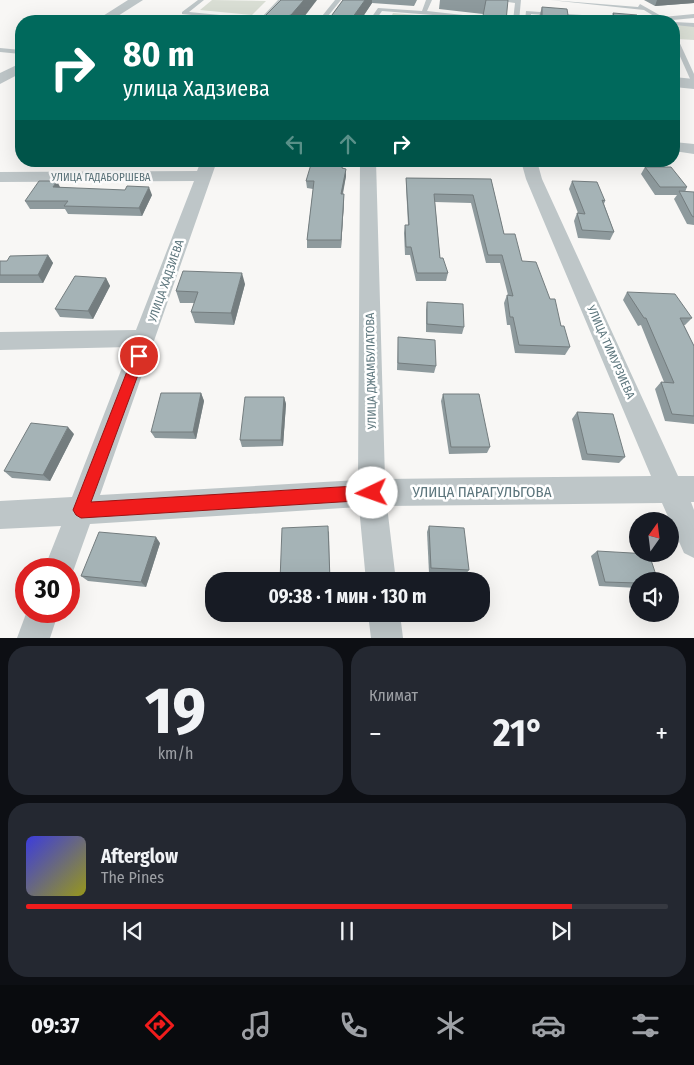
<!DOCTYPE html>
<html lang="ru">
<meta charset="utf-8">
<style>
body{margin:0;font-family:"Fira Sans Condensed",sans-serif;background:#242831;color:#f1f3f6;height:100vh;display:flex;flex-direction:column;font-size:19px;white-space:nowrap}
*{box-sizing:border-box;margin:0}
p{font-size:16px;color:#9ea1a6}
.icon{flex:none;width:28px;height:28px;fill:none;stroke:currentColor;stroke-width:2;stroke-linecap:round;stroke-linejoin:round}
.map{position:relative;height:638px;overflow:hidden}
.side{display:flex;flex-direction:column;gap:8px;padding:8px;background:#0d0f14;flex:1}
.side>*{flex:none}
.guide{position:absolute;left:15px;top:15px;width:665px;height:152px;border-radius:20px;box-shadow:0 5px 20px #0002;background:#00695c;color:#fff;overflow:hidden}
.needle{width:32px;rotate:14deg}
.controls{position:absolute;left:629px;top:512px;display:grid;gap:10px}
.controls a{display:grid;place-items:center;width:50px;height:50px;border-radius:50%;background:#171b24;box-shadow:0 5px 20px #0002;font-size:25px}
.speed{position:absolute;left:15px;top:558px;display:flex;gap:10px;font-size:25px;font-weight:700;text-align:center}
.speed>*{display:grid;place-content:center;width:65px;height:65px;border-radius:50%;background:#171b24;box-shadow:0 5px 20px #0002;line-height:1}
.speed .limit{border:8px solid #d22;background:#fff;color:#111}
.pin{position:absolute;display:grid;place-items:center;width:42px;height:42px;color:#fff;margin:-21px;border:2px solid #fff;border-radius:50%;box-shadow:0 1px 5px #0007}
.me{position:absolute;width:55px;margin:-28px;rotate:267deg;stroke-linejoin:round;filter:drop-shadow(0 0 4px #0008)}
.turn{display:flex;align-items:center;gap:18px;height:105px;padding:0 25px;font-size:22px}
.turn .icon{width:65px;height:65px;stroke-width:2.5}
.turn b{display:block;font-size:35px;line-height:42px}
.lanes{display:flex;align-items:center;height:48px;padding:0 25px;background:#0003;justify-content:center;gap:25px;direction:ltr}
.lanes .off{opacity:.35}
.big{font-size:38px;font-weight:700;line-height:1.1}
.side .card{flex:1;display:flex;flex-direction:column;justify-content:center;gap:8px;min-width:0;padding:0 18px;border-radius:20px;background:#242831}
.side .dial{align-items:center;gap:0}
.dial b{font-size:65px;line-height:1}
.song{display:flex;align-items:center;gap:15px}
.cover{width:60px;height:60px;border-radius:8px;background:linear-gradient(135deg,hsl(240 70% 55%),hsl(60 70% 35%))}
.played{height:5px;border-radius:2px;background:linear-gradient(90deg,#f11c1c 85%,#363941 85%)}
.keys{display:flex;justify-content:space-around;direction:ltr}
.heat{display:flex;justify-content:space-between;align-items:center;font-size:28px;direction:ltr}
.side .tiles{flex:1;display:grid;gap:8px;grid-template-columns:1fr 1fr}
.card:last-child{grid-column:span 2}
.trip{position:absolute;left:205px;top:572px;width:285px;height:50px;border-radius:20px;background:#171b24;box-shadow:0 5px 20px #0002;font-weight:700;line-height:50px;text-align:center}
.tab-bar{display:flex;height:80px;justify-content:space-around;align-items:center;background:#090b0e;color:#9ea1a6}
.tab-bar .icon{width:35px;height:35px}
.tab-bar .selected{color:#f11c1c}
.tab-bar b{font-size:22px;color:#f1f3f6}
.map>svg:first-child{display:block}
.green{fill:#d9ded4}
.lines{fill:none;stroke-linecap:round;stroke-linejoin:round}
.service{fill:#bec6c8;fill-rule:evenodd}
.minor{fill:#bec6c8;fill-rule:evenodd}
.tertiary{fill:#bec6c8;fill-rule:evenodd}
.wall{fill:#8e9a9d}
.shaded-wall{fill:#747d7f}
.building{fill:#a5b3b6;stroke:#747d7f}
.route{fill:#f11c1c;stroke:#9d1212}
.labels{text-anchor:middle;stroke-width:5;stroke-linejoin:round;paint-order:stroke}
.far-street-label{font-size:11px;fill:#5d767d;stroke:#fff}
.street-label{font-size:12px;fill:#5d767d;stroke:#fff}
.near-street-label{font-size:15px;fill:#5d767d;stroke:#fff}
</style>
<div class="map">
<svg width="694" height="638" viewBox="0 0 694 638">
<rect width="100%" height="100%" fill="#f8f7f5"/>
<!-- green -->
<g class="green">
<path d="M212,0L266,1L252,15L200,10Z"/>
<path d="M393,13L450,18L449,21H389Z"/>
<path d="M674,23L694,25V40L677,39Z"/>
</g>
<g class="lines">
<!-- service -->
<g class="service">
<path d="M198,0H204L189,12L260,19L278,0H284L264,21H248L182,14V12Z"/>
<path d="M335,0H341L324,21H318Z"/>
<path d="M426,0H432L427,11L463,15L462,21H456L458,17L382,11L375,21H369L378,8L422,11Z"/>
<path d="M493,0H521L519,21H513L515,3Z"/>
<path d="M550,0L638,7L640,4L663,17L694,14V18L662,21L644,10Z"/>
<path d="M526,11L638,19L641,21H621L531,14V21H525Z"/>
<path d="M674,22L694,23V27L675,25Z"/>
<path d="M674,35L677,37L694,74V83L691,81L674,43Z"/>
<path d="M0,48L21,50V54L0,52Z"/>
</g>
<!-- minor -->
<g class="minor">
<path d="M674,142L694,144V154L674,151Z"/>
<path d="M201,161H217L100,495L358,480L360,161H376L385,479L651,476L526,179L521,161H537L542,179L678,476H694V502H691L694,510V558L684,553L662,503L387,506L396,581H366L359,507L90,524L70,580L69,569H44L61,526L0,529V501L72,497L130,347L0,350V332L136,330L194,181L0,182V172L197,171Z"/>
<path d="M27,611H59L50,638H17Z"/>
<path d="M368,614H400L403,638H371Z"/>
</g>
<!-- tertiary -->
<g class="tertiary">
<path d="M128,0H143L110,21H95Z"/>
<path d="M21,63V73L0,84V73Z"/>
<path d="M674,77L694,79V89L674,87Z"/>
</g>
</g>
<!-- wall -->
<g class="wall">
<path d="M343,0H417L414,6L372,3L360,21H329V19Z"/>
<path d="M440,0H508L483,14L439,9Z"/>
<path d="M644,0H694V3L655,6Z"/>
<path d="M542,7L569,21H539V17Z"/>
<path d="M613,13L640,21H610Z"/>
<path d="M53,161H74L72,164H54Z"/>
<path d="M645,167L687,187L685,192H694V225L687,224L674,199L677,195H655L641,174Z"/>
<path d="M343,168L346,176L343,194H344V202L341,248H307V240L313,189L307,188L306,181Z"/>
<path d="M406,178L491,179L504,234L522,261L550,299L570,347L565,355L515,353L510,325H507L504,303L507,295H508L500,263H486L471,203L435,202L440,258L448,273L446,281H416L410,255H405L404,233L405,225H408L406,186Z"/>
<path d="M572,181L605,201L604,204L614,232L610,240L578,238L574,221L577,213H578L569,189Z"/>
<path d="M60,187L152,195L142,216L68,214L65,209H30L25,201Z"/>
<path d="M48,255L53,263L43,283H0V261H7Z"/>
<path d="M106,278L110,286L93,319L60,317L55,309Z"/>
<path d="M245,284L234,325L195,323L191,312L194,303H180L176,291Z"/>
<path d="M627,292L692,318L685,325H684L694,346V424L665,421L655,389L661,382H664L641,325L638,326L623,300Z"/>
<path d="M427,302L464,327L462,334L426,332V310Z"/>
<path d="M398,337L436,366L434,373L397,370Z"/>
<path d="M201,393L204,401L196,439L155,438L151,432Z"/>
<path d="M443,394L490,447L487,453L449,454L441,401Z"/>
<path d="M284,397L286,404L283,446L242,447L240,440Z"/>
<path d="M577,412L625,457L619,463L582,460L572,419Z"/>
<path d="M74,434L50,481L12,478L4,471Z"/>
<path d="M429,526L469,570L466,574L429,573L427,532Z"/>
<path d="M329,531L330,581H280Z"/>
<path d="M160,543L146,587L88,581L81,576Z"/>
<path d="M597,551L638,581V588L599,586L591,556Z"/>
</g>
<!-- shaded-wall -->
<g class="shaded-wall">
<path d="M304,0H317L301,21H268Z"/>
<path d="M365,0H372V3L360,21H350Z"/>
<path d="M657,0H694V3L655,6Z"/>
<path d="M346,169V176L341,201V194Z"/>
<path d="M57,181L61,189L53,187Z"/>
<path d="M149,187L152,195L142,216L139,208Z"/>
<path d="M344,194V202L341,248V240Z"/>
<path d="M48,255L53,263L43,283L38,275Z"/>
<path d="M242,273L245,284L234,325L231,313Z"/>
<path d="M106,278L110,286L93,319L88,311Z"/>
<path d="M201,393L204,401L196,439L193,432Z"/>
<path d="M284,397L286,404L283,446L281,440Z"/>
<path d="M68,427L74,434L50,481L43,475Z"/>
<path d="M156,537L160,543L146,587L141,582Z"/>
</g>
<!-- building -->
<g class="building">
<path d="M281,0H304L291,15L268,21H260Z"/>
<path d="M343,0H365L350,21H332L329,19Z"/>
<path d="M486,0H508L506,21H482Z"/>
<path d="M542,7L567,9L569,21H542Z"/>
<path d="M613,13L637,15L640,21H616Z"/>
<path d="M312,161H343L342,168L346,169L341,194H344L341,240H307L314,181H306Z"/>
<path d="M645,167H671L687,187H660Z"/>
<path d="M406,178L491,179L504,234H515L522,261L536,262L550,299H555L561,326H564L570,347L519,345L513,317H510L507,295L513,296L502,255H488L473,195L434,194L440,258H443L448,273H417L411,247H406L405,225H409Z"/>
<path d="M39,181H57L53,187L125,190L127,186L149,187L139,208L64,206L68,201H25Z"/>
<path d="M572,181L597,182L605,201L602,200L614,232L582,230L577,213L585,214Z"/>
<path d="M679,191L694,192V217L692,216Z"/>
<path d="M48,255L38,275H0V261H7L10,256Z"/>
<path d="M183,271L242,273L231,313L191,312L198,292L176,291Z"/>
<path d="M75,276L106,278L88,311L55,309Z"/>
<path d="M627,292L675,294L692,318H680L694,346V416L672,414L661,382L674,383L646,318H644Z"/>
<path d="M427,302L463,304L464,327L427,324Z"/>
<path d="M398,337L435,340L436,366L398,363Z"/>
<path d="M161,393H201L193,432H151Z"/>
<path d="M443,394H479L490,447H451Z"/>
<path d="M245,397H284L281,440H240Z"/>
<path d="M577,412L613,414L625,457L587,454Z"/>
<path d="M31,423L68,427L43,475L4,471Z"/>
<path d="M328,526L330,580L280,581L282,528Z"/>
<path d="M429,526L464,528L469,570L431,568Z"/>
<path d="M99,532L156,537L141,582L81,576Z"/>
<path d="M597,551L649,554L658,581H638V583L605,582Z"/>
</g>
<!-- route -->
<path class="route" d="M139,351L145,356L91,502L372,485L377,488L379,493L377,498L372,500L81,518L76,515L73,510L133,356Z"/>
<g class="labels">
<!-- far-street labels -->
<g class="far-street-label">
<text x="101" y="181">УЛИЦА ГАДАБОРШЕВА</text>
</g>
<!-- street labels -->
<g class="street-label">
<text transform="translate(166 281) rotate(-71)" y="4">УЛИЦА ХАДЗИЕВА</text>
<text transform="translate(611 352) rotate(66)" y="4">УЛИЦА ТИМУРЗИЕВА</text>
<text transform="translate(371 371) rotate(-91)" y="4">УЛИЦА ДЖАМБУЛАТОВА</text>
</g>
<!-- near-street labels -->
<g class="near-street-label">
<text x="482" y="497">УЛИЦА ПАРАГУЛЬГОВА</text>
</g>
</g>
</svg>
<div class="controls">
<a><svg class="needle" viewBox="-14 -14 28 28"><path d="M0-13l5 13h-10z" fill="#e53935"/><path d="M0 13l5-13h-10z" fill="#9ea1a6"/></svg></a>
<a><svg class="icon" aria-label="sound" viewBox="0 0 24 24"><path d="M4 9h4l5-4v14l-5-4H4zM17 9q2 3 0 6"/></svg></a>
</div>
<div class="speed"><div class="limit">30</div></div>
<div class="pin" style="left:139px;top:356px;background:#d93025"><svg class="icon" aria-label="arrive" viewBox="0 0 24 24"><path d="M6 21V4h12l-3 4 3 4H6"/></svg></div>
<svg class="me" style="left:372px;top:493px" viewBox="-20 -20 40 40"><circle r="19" fill="#fff"/><path d="M0-13L10 11 0 6-10 11z" fill="#f11c1c"/></svg>
<div class="trip">09:38 · 1 мин · 130 m</div>
<div class="guide">
<div class="turn"><svg class="icon" aria-label="right" viewBox="0 0 24 24"><path d="M7 20v-9h11M14 6l5 5-5 5"/></svg><div><b>80 m</b>улица Хадзиева</div></div>
<div class="lanes"><svg class="icon off" aria-label="left" viewBox="0 0 24 24"><path d="M17 20v-9H6M10 6l-5 5 5 5"/></svg><svg class="icon off" aria-label="ahead" viewBox="0 0 24 24"><path d="M12 20V5M6 11l6-6 6 6"/></svg><svg class="icon" aria-label="right" viewBox="0 0 24 24"><path d="M7 20v-9h11M14 6l5 5-5 5"/></svg></div>
</div>
</div>
<section class="side">
<div class="tiles">
<div class="card dial"><b>19</b><p>km/h</p></div>
<div class="card"><p>Климат</p>
<div class="heat"><a>−</a><b class="big">21°</b><a>+</a></div>
</div>
<div class="card">
<div class="song"><i class="cover"></i><div><b>Afterglow</b><p>The Pines</p></div></div>
<div class="played"></div>
<div class="keys"><svg class="icon" aria-label="previous" viewBox="0 0 24 24"><path d="M18 5L8 12l10 7zM5 5v14"/></svg><svg class="icon" aria-label="pause" viewBox="0 0 24 24"><path d="M8 5v14M16 5v14"/></svg><svg class="icon" aria-label="next" viewBox="0 0 24 24"><path d="M6 5l10 7-10 7zM19 5v14"/></svg></div>
</div>
</div>
</section>
<nav class="tab-bar">
<b>09:37</b>
<svg class="icon selected" aria-label="directions" viewBox="0 0 24 24"><path d="M12 3l9 9-9 9-9-9zM9 14v-3h6M13 9l2 2-2 2"/></svg>
<svg class="icon" aria-label="music" viewBox="0 0 24 24"><path d="M9 18V5l10-2v13"/><circle cx="6" cy="18" r="3"/><circle cx="16" cy="16" r="3"/></svg>
<svg class="icon" aria-label="phone" viewBox="0 0 24 24"><path d="M5 4h4l2 5-3 2q2 4 5 5l2-3 5 2v4C11 20 4 13 5 4z"/></svg>
<svg class="icon" aria-label="climate" viewBox="0 0 24 24"><path d="M12 3v18M4 7l16 10M4 17L20 7"/></svg>
<svg class="icon" aria-label="car" viewBox="0 0 24 24"><path d="M5 17H2v-5l4-1 3-4h7l3 4 3 1v5h-3M9 17h6M6 11h13"/><circle cx="7" cy="17" r="2"/><circle cx="17" cy="17" r="2"/></svg>
<svg class="icon" aria-label="filters" viewBox="0 0 24 24"><path d="M4 7h16M4 17h16"/><circle cx="9" cy="7" r="2"/><circle cx="15" cy="17" r="2"/></svg>
</nav>
